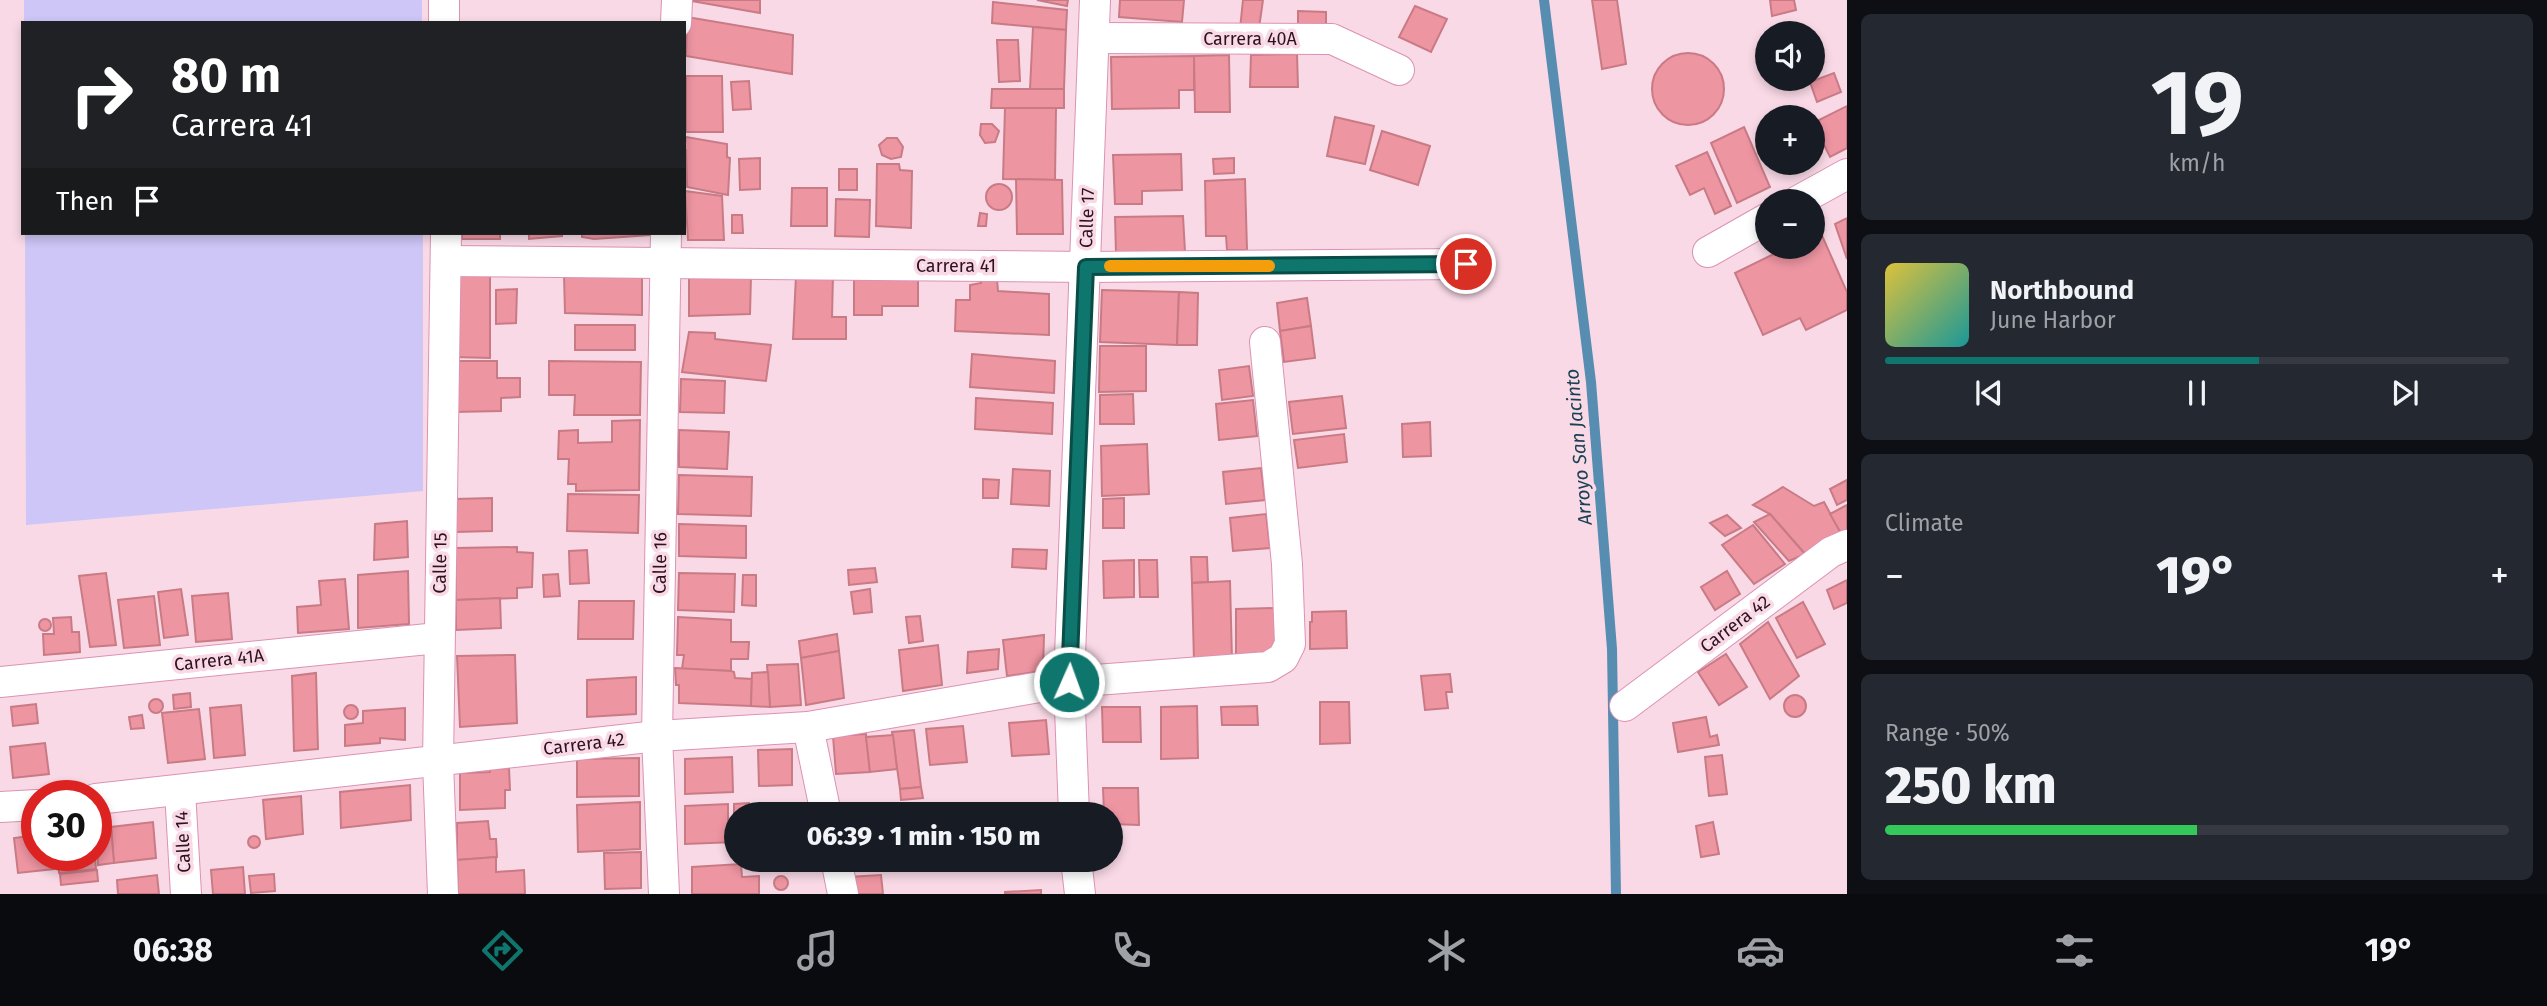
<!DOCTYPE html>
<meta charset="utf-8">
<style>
body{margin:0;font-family:"Fira Sans",sans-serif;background:#242831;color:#f1f3f6;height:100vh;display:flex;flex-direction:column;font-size:26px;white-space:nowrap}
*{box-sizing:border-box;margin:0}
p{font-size:23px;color:#9ea1a6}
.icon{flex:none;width:38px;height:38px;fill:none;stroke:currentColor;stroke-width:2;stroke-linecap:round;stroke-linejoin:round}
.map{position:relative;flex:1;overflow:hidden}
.sheet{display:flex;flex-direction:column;gap:14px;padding:14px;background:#0d0f14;width:700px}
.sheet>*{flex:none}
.top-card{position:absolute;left:21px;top:21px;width:665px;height:214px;border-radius:0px;box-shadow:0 4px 10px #0003;background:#202124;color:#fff;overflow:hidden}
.fabs{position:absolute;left:1755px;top:21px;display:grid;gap:14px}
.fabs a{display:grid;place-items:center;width:70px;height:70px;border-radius:50%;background:#171b24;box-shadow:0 4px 10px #0003;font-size:35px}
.speed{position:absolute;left:21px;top:780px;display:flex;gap:14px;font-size:35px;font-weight:700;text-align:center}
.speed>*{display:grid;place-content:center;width:91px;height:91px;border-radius:50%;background:#171b24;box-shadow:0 4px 10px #0003;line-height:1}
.speed .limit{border:10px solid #d22;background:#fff;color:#111}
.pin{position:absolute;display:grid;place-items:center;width:60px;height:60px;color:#fff;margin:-30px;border:4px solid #fff;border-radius:50%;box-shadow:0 2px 7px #0007}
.me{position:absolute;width:77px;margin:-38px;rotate:2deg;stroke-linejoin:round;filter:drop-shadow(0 0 5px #0008)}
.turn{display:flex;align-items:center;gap:24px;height:147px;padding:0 35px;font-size:32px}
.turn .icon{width:91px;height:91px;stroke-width:2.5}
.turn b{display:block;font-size:49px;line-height:60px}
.then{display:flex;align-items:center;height:66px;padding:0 35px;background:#0003;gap:14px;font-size:26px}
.big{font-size:52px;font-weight:800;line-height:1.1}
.sheet .card{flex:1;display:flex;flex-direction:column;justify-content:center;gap:10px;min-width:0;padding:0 24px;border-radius:10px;background:#242831}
.sheet .dial{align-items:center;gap:0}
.dial b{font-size:91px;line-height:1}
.song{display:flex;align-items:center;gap:21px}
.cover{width:84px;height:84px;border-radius:10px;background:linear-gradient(135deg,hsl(50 70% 55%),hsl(180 70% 35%))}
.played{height:7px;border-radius:4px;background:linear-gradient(90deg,#0f766e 60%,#363941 60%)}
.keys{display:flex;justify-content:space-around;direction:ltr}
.heat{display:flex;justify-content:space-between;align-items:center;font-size:38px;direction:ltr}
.charge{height:10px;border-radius:5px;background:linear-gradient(90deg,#34c759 50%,#363941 0)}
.trip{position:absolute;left:724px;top:802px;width:399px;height:70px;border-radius:35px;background:#171b24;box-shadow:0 4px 10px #0003;font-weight:800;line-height:70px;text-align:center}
.tabs{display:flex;height:112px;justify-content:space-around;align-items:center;background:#090b0e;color:#9ea1a6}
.tabs .icon{width:49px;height:49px}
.tabs .selected{color:#0f766e}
.tabs b{font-size:32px;color:#f1f3f6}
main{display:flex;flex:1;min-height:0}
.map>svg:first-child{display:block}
.green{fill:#cdc6f7}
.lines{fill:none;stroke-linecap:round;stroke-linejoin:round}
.stream{stroke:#568db0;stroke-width:10}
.building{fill:#ee95a2;stroke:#c97b85;stroke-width:2}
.street-casing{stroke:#dc92b4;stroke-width:32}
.street{stroke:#fff;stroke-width:30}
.route-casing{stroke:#0a4d48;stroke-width:18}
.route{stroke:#0f766e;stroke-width:12}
.slow{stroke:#f59e0b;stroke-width:12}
.labels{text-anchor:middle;stroke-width:7;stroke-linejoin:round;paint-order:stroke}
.street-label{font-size:18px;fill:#2d111f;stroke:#f9d9e6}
.water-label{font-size:19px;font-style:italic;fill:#194154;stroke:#f9d9e6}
</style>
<main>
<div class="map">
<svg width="1847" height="894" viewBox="0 0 1847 894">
<rect width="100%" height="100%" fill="#f9d9e6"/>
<!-- green -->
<g class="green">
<rect x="24" y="0" width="398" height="23"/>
<path d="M25,233H423V491L26,525Z"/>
</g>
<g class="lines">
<!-- stream -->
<path class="stream" d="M1544,0L1591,382L1612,649L1616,894"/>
</g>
<!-- building -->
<g class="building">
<path d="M686,0H760V13Z"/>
<path d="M1037,0H1068L1067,6Z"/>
<path d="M1120,0H1184L1182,22L1119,17Z"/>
<path d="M1243,0H1263L1259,28L1240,29Z"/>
<path d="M1592,0H1617L1626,64L1602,69Z"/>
<path d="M1770,0H1794L1796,10L1772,16Z"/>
<path d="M993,2L1067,10L1066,30L992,23Z"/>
<path d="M1415,6L1447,19L1431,52L1399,37Z"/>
<path d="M1298,11L1326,12V30L1298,29Z"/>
<path d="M687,17L793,35L792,74L686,56Z"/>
<path d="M1033,27L1066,30L1064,89H1030Z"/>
<path d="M997,40H1018L1020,81L999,82Z"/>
<circle cx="1688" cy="89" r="36"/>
<path d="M1297,54L1298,87H1250L1251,55Z"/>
<path d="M1229,55L1230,112H1195L1194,56Z"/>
<path d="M1194,56V90H1179V108L1112,109L1111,57Z"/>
<path d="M1834,73L1841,92L1817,102L1810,82Z"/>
<path d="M686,76H722L723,132H686Z"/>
<path d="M749,81L751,109L733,110L731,82Z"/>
<path d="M992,89H1064V108H991Z"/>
<path d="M1847,106V148L1830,157L1813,123Z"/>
<path d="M1005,108H1056L1055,180L1003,179Z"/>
<path d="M1335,117L1374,126L1365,164L1327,156Z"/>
<path d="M981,124H992L999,131L995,142L985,143L980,135Z"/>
<path d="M1744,127L1770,187L1737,203L1711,143Z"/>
<path d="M1382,131L1430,146L1418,185L1370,170Z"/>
<path d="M686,137L727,144V157L730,158L728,195L687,187L686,150H684Z"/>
<path d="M887,138H897L903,147L901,157L891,159L882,155L879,145Z"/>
<path d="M1707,152L1731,206L1715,214L1704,188L1690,195L1676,166Z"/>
<path d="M1181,154L1182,190L1142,191V204H1115L1113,155Z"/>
<path d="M760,158V189L740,190L739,159Z"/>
<path d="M1234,158V173L1214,174L1213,159Z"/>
<path d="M877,164H899L900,170L912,171L911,228L876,226Z"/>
<rect x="839" y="169" width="18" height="21"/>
<path d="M1016,179L1062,180L1063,234H1017Z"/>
<path d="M1245,179L1247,250H1227L1226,236H1206L1205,181Z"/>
<circle cx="999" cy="197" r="13"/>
<path d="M792,188H827V226H791Z"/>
<path d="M685,191L722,196L724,240H688Z"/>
<path d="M836,199L870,200L869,237L835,236Z"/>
<path d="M980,213L987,214L986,226H978Z"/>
<path d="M732,215H742L743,233H732Z"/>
<path d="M1183,216L1185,252L1116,254L1115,217Z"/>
<path d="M1847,218V259L1835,224Z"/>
<path d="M1820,231L1847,292V310L1806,330L1800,318L1763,335L1735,273L1788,247H1813V234Z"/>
<rect x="462" y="233" width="38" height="6"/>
<path d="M529,233H562V236L529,239Z"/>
<path d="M582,233H650V235L594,239L582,237Z"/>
<path d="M454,275L490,276V358L454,357Z"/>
<path d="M564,275L642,277V315L565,313Z"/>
<path d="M796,275H833L832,317H846V339H793Z"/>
<path d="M854,275H918V306H882V315H854Z"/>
<path d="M751,276L750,314L689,316V278Z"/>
<path d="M981,277L997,279L998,291L1049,294V335L955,331L956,300H970V285L981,283Z"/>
<path d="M517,289L516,323L496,324V290Z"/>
<path d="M1102,290L1179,292L1177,345L1100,342Z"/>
<path d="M1179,292L1198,293L1197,345H1177Z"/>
<path d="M1307,298L1311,326L1280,331L1277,303Z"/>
<rect x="575" y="325" width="60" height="25"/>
<path d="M1311,326L1315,358L1284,362L1280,331Z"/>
<path d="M689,332L715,333V339L771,345L766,381L682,372Z"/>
<path d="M1100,346H1146V391L1099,392Z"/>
<path d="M972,354L1055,361L1054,393L970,387Z"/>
<path d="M454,361H497V378H520V397L501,398V411L454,412Z"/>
<path d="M549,361L641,362L640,415H574L575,395H549Z"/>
<path d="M1249,366L1253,396L1222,400L1219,370Z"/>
<path d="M681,379L725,381L724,413L680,412Z"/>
<path d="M1133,394L1134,424H1100V395Z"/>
<path d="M1342,396L1346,428L1293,434L1289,402Z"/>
<path d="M976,398L1053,403L1052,434L975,429Z"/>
<path d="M1253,400L1257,436L1219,440L1216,404Z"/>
<path d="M640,420L639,490L576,491V484H568L569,459H558L559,431L578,430V443L612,442V421Z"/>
<path d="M1430,422L1431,456L1403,457L1402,424Z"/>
<path d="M679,430L729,432L727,469L679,467Z"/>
<path d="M1344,434L1347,462L1298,468L1294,440Z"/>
<path d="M1147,444L1149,494L1102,496L1101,446Z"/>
<path d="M1261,468L1265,500L1226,504L1223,472Z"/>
<path d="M1013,469L1050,471L1049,506L1011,504Z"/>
<path d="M679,475L752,477L751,516L678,514Z"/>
<path d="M983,479L999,480L998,498H983Z"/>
<path d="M1847,480V500L1837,505L1830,489Z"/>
<path d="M1783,487L1814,506L1824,502L1842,535L1805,554L1770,514L1753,505Z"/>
<path d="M568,494L639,495L638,533L567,531Z"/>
<path d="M492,498V531L456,532L455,499Z"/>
<path d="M1124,498V528H1103V499Z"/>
<path d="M1847,505V533L1842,535L1830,514Z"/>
<path d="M1266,514L1270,548L1233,551L1230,518Z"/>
<path d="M1770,514L1805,554L1789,561L1754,522Z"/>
<path d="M1727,515L1741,528L1725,536L1710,523Z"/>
<path d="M407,521L408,557L374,560L375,524Z"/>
<path d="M679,524L746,526V558L679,556Z"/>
<path d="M1753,525L1785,564L1754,584L1722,545Z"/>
<path d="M517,547V552L533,553L532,587L517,588V598L456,600V548Z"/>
<path d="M1013,549L1047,550L1046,569L1012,567Z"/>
<path d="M587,550L589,583L570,584L569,551Z"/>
<path d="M1191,557H1207L1208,582L1192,583Z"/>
<path d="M1134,560V597L1104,598L1103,561Z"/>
<path d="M1139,560H1157L1158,597H1140Z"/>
<path d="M875,568L877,582L849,585L848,570Z"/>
<path d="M408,571L409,624L358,628V575Z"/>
<path d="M1727,571L1740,594L1715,610L1701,587Z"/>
<path d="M106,573L116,645L90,647L79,576Z"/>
<path d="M679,573L735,574L734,612L678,610Z"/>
<path d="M558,574L560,596L544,597L543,575Z"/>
<path d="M743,575H756V606L742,605Z"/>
<path d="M345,579L349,629L298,633L297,607L321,605L319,581Z"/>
<path d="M1847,580V603L1834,609L1827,590Z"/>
<path d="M1230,581L1232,660L1194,661L1192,583Z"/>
<path d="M181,589L188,635L164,638L158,592Z"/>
<path d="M870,589L872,612L854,614L851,592Z"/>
<path d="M228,593L232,639L196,642L192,596Z"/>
<path d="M154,596L160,645L124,648L118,600Z"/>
<path d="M500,598L501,628L456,630V600Z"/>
<path d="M579,601H634L633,639H578Z"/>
<path d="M1803,602L1825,644L1797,658L1776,618Z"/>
<path d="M1277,608V659L1236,660V609Z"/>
<path d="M1346,611L1347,648L1310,649V622H1312V612Z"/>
<path d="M920,616L923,641L909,643L906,617Z"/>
<path d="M71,617L72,632H79L80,652L44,655L43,634H54L53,618Z"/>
<path d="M678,617L731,620V642H749L748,659H731V671L682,669L684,655H677Z"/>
<circle cx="45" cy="625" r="6"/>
<path d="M1768,622L1799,676L1770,699L1740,644Z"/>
<path d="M837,634L839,651L801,658L799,641Z"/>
<path d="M1044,635L1043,671L1007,676L1003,640Z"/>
<path d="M938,645L942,685L903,691L899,650Z"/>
<path d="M999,649L998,669L967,673L968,652Z"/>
<path d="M839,651L844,698L806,705L801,658Z"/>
<path d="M1726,654L1747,687L1719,705L1698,672Z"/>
<path d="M515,655L517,723L460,727L457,656Z"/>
<path d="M798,664L801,705L770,707L767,665Z"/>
<path d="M675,668L731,671L734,672L735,678L752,679L751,706L679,703V685H676Z"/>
<path d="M768,672L770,707L751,706L752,673Z"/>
<path d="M316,673L318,749L294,751L292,676Z"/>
<path d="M1450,674L1452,692H1446L1448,708L1425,710L1421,676Z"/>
<path d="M636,677V714L587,717V680Z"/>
<path d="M190,693L191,707L174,709L173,695Z"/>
<circle cx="1795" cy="706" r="11"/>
<circle cx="156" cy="706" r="7"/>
<path d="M1320,702H1349L1350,743L1320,744Z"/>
<path d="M36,704L38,723L13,726L11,707Z"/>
<circle cx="351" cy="712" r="7"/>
<path d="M241,705L245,755L214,758L210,708Z"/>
<path d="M1197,706L1198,758L1161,759V707Z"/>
<path d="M1257,706L1258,725H1222L1221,707Z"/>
<path d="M1102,707H1140L1141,742H1103Z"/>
<path d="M405,708V740L380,738V743L345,746V725L363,723V711Z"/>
<path d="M199,709L205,759L168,763L162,713Z"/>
<path d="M142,715L144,728L131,729L129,717Z"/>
<path d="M1706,717L1710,737L1717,735L1719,745L1678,752L1673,723Z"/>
<path d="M1046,720L1049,754L1012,756L1009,723Z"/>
<path d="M963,726L967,762L930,765L926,729Z"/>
<path d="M914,730L921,787L900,789L892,732Z"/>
<path d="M866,734L870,772L836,774L833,736Z"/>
<path d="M893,735L897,769L870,772L866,737Z"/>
<path d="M45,743L49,774L13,778L10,747Z"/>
<path d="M792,749V785L759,786L758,750Z"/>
<path d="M1722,755L1727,794L1709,796L1705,757Z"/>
<path d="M732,757L733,792L685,794V759Z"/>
<path d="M639,758V796L577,797V759Z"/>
<path d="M509,768L510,790H505V808L460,810V773L490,772V769Z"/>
<path d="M410,785L411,820L341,828L340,792Z"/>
<path d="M921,787L923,798L901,800L900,789Z"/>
<path d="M1103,788H1138L1139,825L1111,824V814H1104Z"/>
<path d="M301,796L303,834L266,839L263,800Z"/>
<path d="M640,802V849L578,852L577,805Z"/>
<path d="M749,803V814H737V824H734V804Z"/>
<path d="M728,804V832L734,831L735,842L685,844V806Z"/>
<path d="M488,821L490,839H496L497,857L457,860V823Z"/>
<path d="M153,822L156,858L114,863L111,827Z"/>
<path d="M1713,822L1719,854L1701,857L1696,826Z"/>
<path d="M111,827L114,863L98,865L96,828Z"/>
<path d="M37,835V856H52L54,869L18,873L14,838Z"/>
<circle cx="254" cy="842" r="6"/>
<path d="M641,852V888L605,889L604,853Z"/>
<path d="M58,856H95L96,869L59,873Z"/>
<path d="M496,857V872L524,870L525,894H458L457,860Z"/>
<path d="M741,864L742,877L759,876V894H692V867Z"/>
<path d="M243,867L245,894H213L211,870Z"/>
<path d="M97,870L98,881L61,885L60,874Z"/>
<path d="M274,874L275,891L251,893L249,876Z"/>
<path d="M157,875L159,894H118L117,880Z"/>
<path d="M881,875L883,894H850L848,877Z"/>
<circle cx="781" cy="883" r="7"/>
<path d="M1041,890V894H1005V892Z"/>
</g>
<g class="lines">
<!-- street casing -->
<g class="street-casing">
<g id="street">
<path d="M444,0V23"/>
<path d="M676,23L677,0"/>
<path d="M1094,38L1332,39L1399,70"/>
<path d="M1798,201L1847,174"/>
<path d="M1708,252L1768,218"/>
<path d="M446,261L1086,267L1466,264"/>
<path d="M0,682L438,638"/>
<path d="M1625,706L1831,552L1847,545"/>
<path d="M808,727L826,814"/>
<path d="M180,791L186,894"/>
<path d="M96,799L657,736L808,727L1069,682L1268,667L1283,658L1290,644L1287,564L1265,342"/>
<path d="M0,807L37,805"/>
<path d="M1074,814L1069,682L1095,0"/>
<path d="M836,859L843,894"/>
<path d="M1076,859L1080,894"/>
<path d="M443,894L438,762L446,233"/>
<path d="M664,894L657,736L666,233"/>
</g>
</g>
<!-- street -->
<use href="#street" class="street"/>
</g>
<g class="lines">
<!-- route casing -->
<g class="route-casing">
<path id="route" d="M1069,682L1086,267L1466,264"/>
</g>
<!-- route -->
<use href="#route" class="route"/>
<!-- slow -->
<path class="slow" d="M1110,266H1269"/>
</g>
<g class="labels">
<!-- street labels -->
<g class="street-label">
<text x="1250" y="45">Carrera 40A</text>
<text transform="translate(1087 218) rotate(-88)" y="6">Calle 17</text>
<text x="956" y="272">Carrera 41</text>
<text transform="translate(440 563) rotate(-89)" y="6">Calle 15</text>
<text transform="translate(660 563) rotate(-89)" y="6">Calle 16</text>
<text transform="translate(1735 624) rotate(-37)" y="6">Carrera 42</text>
<text transform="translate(219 660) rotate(-6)" y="6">Carrera 41A</text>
<text transform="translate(584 744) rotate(-7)" y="6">Carrera 42</text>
<text transform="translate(183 842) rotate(-93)" y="6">Calle 14</text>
</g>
<!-- water labels -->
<g class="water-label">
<text transform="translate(1578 447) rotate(-95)" y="7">Arroyo San Jacinto</text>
</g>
</g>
</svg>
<div class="fabs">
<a><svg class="icon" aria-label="sound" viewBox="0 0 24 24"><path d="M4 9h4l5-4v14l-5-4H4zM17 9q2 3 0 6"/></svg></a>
<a>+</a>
<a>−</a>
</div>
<div class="speed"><div class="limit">30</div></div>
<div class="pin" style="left:1466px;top:264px;background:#d93025"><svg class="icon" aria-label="arrive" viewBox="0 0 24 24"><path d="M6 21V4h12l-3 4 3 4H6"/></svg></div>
<svg class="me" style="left:1069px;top:682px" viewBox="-20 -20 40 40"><circle r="17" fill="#0f766e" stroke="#fff" stroke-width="3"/><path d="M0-11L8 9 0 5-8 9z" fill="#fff"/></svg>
<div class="trip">06:39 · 1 min · 150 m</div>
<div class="top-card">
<div class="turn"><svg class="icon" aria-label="right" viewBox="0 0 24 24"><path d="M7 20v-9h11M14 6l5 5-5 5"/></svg><div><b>80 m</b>Carrera 41</div></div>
<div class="then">Then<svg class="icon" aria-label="arrive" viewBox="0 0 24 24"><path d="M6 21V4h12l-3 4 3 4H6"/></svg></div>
</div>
</div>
<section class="sheet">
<div class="card dial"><b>19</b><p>km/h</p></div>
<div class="card">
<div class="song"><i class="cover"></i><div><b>Northbound</b><p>June Harbor</p></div></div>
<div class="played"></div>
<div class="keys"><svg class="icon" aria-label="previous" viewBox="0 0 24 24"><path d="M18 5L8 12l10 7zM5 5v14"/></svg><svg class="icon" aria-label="pause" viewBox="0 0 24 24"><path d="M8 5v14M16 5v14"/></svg><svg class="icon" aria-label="next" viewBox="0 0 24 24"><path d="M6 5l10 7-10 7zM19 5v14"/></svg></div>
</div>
<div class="card"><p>Climate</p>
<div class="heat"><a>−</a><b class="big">19°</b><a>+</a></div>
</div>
<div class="card"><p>Range · 50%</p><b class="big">250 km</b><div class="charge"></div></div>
</section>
</main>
<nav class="tabs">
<b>06:38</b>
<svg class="icon selected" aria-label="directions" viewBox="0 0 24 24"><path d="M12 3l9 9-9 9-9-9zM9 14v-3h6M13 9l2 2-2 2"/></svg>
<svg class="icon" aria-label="music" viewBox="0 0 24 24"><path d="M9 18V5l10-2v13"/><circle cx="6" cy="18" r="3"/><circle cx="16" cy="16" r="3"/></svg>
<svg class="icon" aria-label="phone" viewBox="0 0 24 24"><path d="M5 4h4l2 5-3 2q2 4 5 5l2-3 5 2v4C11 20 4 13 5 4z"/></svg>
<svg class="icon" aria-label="climate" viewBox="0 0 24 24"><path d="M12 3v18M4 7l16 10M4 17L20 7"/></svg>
<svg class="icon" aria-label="car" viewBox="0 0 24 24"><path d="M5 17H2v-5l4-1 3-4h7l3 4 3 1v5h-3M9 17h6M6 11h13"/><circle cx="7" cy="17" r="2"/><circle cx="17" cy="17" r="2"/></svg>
<svg class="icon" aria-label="filters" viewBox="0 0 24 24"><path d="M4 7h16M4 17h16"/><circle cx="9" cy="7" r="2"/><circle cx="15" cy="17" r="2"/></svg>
<b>19°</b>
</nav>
